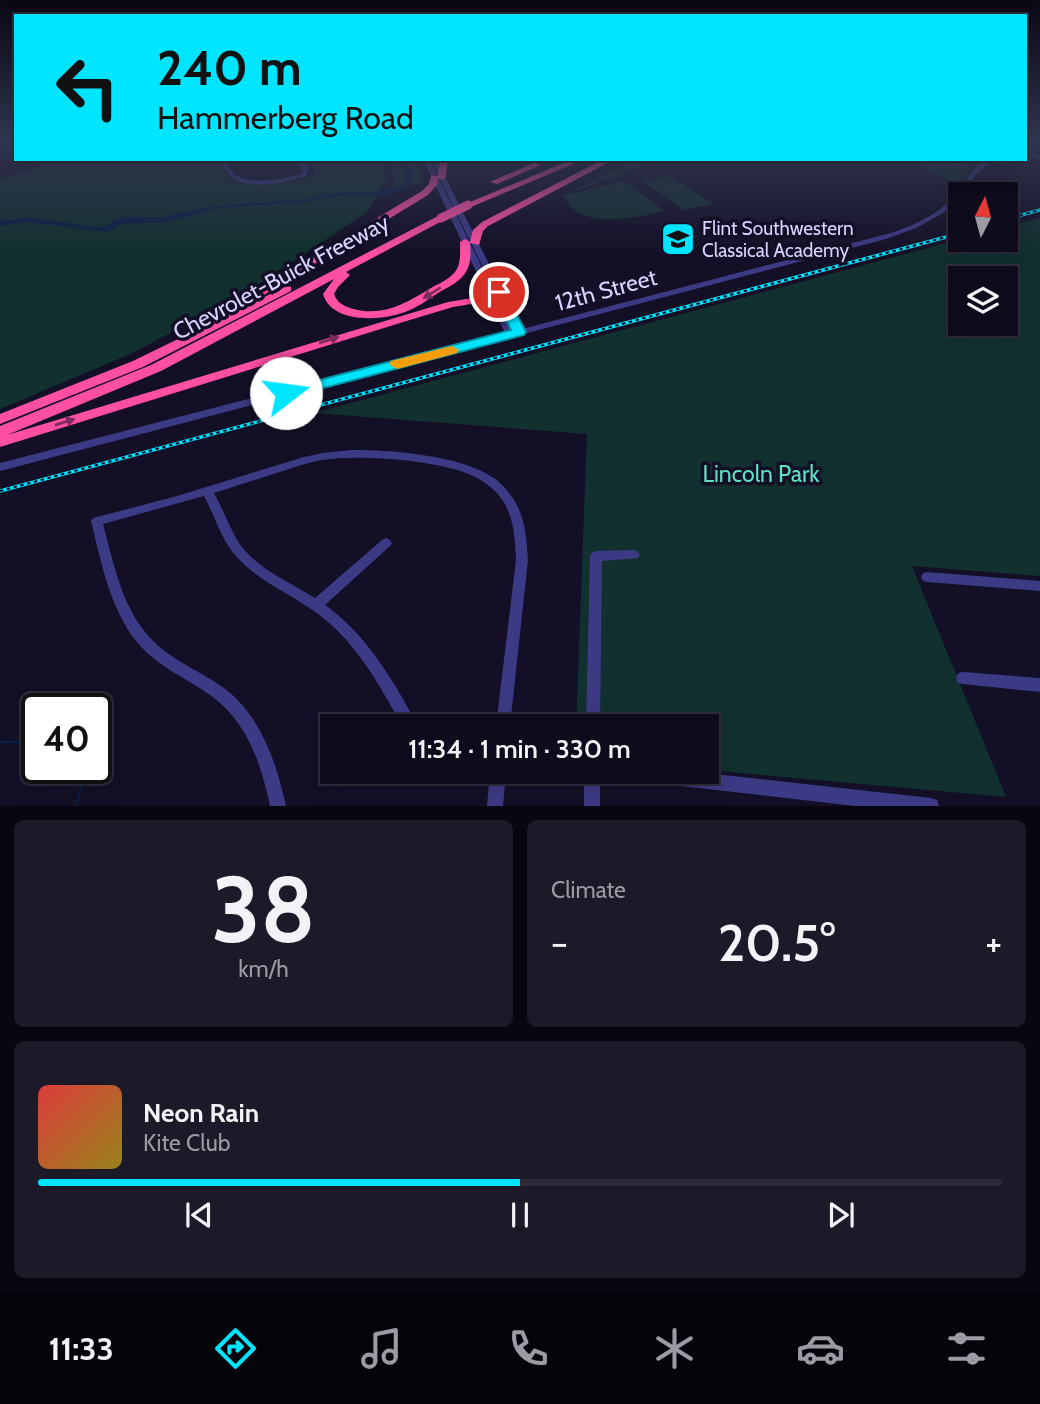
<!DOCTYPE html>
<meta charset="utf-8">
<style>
body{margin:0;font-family:Cabin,sans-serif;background:#1c1929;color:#f1f3f6;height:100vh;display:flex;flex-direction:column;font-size:26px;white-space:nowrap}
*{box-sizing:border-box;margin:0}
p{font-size:23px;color:#9b9ba3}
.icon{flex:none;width:38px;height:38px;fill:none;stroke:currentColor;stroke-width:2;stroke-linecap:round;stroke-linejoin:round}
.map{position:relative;height:806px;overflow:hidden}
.panel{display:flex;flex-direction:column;gap:14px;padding:14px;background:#08060f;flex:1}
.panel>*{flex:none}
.banner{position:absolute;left:14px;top:14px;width:1013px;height:147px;border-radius:0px;box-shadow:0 7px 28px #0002,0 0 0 2px #2e2b3b;background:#00e5ff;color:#111;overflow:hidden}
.needle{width:46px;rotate:6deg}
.fabs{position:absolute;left:948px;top:182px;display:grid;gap:14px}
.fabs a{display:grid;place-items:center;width:70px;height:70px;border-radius:0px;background:#0e0b1c;box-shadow:0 7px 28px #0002,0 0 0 2px #2e2b3b;font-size:35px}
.speed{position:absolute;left:21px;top:693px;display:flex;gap:14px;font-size:35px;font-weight:700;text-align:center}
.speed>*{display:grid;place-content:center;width:91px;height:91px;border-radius:50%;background:#0e0b1c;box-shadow:0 7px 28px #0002,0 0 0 2px #2e2b3b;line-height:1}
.speed .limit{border:4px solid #111;border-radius:10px;background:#fff;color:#111}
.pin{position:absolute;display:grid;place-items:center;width:60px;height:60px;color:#fff;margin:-30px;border:4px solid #fff;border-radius:50%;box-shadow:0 2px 7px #0007}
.me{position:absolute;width:77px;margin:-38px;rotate:75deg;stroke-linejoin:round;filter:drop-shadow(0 0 5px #0008)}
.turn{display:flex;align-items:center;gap:24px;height:147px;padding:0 28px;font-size:32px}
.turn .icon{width:91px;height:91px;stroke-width:2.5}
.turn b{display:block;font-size:49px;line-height:60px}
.big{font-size:52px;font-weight:600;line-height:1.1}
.panel .tile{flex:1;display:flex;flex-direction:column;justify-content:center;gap:10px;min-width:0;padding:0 24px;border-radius:10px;background:#1c1929}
.panel .dial{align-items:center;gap:0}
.dial b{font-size:91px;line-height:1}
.song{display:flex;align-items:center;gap:21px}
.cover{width:84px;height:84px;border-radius:10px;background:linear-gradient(135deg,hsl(0 70% 55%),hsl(50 70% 35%))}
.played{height:7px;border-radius:4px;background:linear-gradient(90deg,#00e5ff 50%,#2e2b3b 50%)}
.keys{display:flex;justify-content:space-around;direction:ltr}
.heat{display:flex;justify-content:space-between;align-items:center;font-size:38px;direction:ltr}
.panel .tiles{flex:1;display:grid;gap:14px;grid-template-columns:1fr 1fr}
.tile:last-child{grid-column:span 2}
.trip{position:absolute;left:320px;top:714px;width:399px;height:70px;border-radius:0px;background:#0e0b1c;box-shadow:0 7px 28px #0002,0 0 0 2px #2e2b3b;font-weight:600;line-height:70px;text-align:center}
.dock{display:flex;height:112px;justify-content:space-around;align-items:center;background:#06040b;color:#9b9ba3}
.dock .icon{width:49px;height:49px}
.dock .selected{color:#00e5ff}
.dock b{font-size:32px;color:#f1f3f6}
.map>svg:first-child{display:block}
.green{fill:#12302f;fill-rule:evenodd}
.water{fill:#0a1f44}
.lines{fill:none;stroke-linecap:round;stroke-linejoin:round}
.stream{stroke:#0a1f44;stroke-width:2.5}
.minor{fill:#3d3a85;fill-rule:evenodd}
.highway{fill:#ff4fa3;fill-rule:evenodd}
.rail-casing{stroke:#00e5ff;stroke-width:3.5}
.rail{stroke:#130f26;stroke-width:2;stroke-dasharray:3.5;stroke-linecap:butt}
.highway-bridge{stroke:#ff4fa3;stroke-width:9}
.oneway{fill:#7d2c5e}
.route{fill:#00e5ff;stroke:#0095a6;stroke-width:2}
.slow{fill:#f59e0b}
.labels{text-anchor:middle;stroke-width:7;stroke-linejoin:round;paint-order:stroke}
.far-poi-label{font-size:19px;fill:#d9d4ff;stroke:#130f26;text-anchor:start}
.street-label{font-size:23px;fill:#d9d4ff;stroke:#130f26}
.park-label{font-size:23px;fill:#5fe0c0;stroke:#130f26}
</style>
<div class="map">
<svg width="1040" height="806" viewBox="0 0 1040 806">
<rect width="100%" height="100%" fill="#130f26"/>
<!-- green -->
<g class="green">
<path d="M61,159H216L222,163L228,177C248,187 295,184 314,174V169L302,159H380L387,178L367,212L237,299L128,355L0,409V179Z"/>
<path d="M388,159H416L424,182L393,188L394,179Z"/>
<path d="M633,159H664L565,195L622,182L628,183L664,211C637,217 599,227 574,210C570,207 566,200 563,196Z"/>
<path d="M902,159H985L970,169L959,185Z"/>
<path d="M670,176L714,204L684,210L642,181Z"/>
<path d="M1040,218V576L912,566L1006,797L707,770V726H576L587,434L314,413L961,239L1006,240V227ZM961,278H1006V324H961Z"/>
</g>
<!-- water -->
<path class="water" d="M398,159H407L413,171L412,182L405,190L388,195L339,196L306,202L222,208L167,222L122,224L108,232L27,222L0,226V220L37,218L100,228L122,217L160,218L208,207L312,198L333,193L375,192L404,184L406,174Z"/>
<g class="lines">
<!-- stream -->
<g class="stream">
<path d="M0,742H37"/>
<path d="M76,806L81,787L77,768"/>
</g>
<!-- minor -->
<g class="minor">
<path d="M1,141H7L2,149L0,150Z"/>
<path d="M1026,149L1040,156V160L1026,153Z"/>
<path d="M219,159H225C228,164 231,170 234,174C248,186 286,179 301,174L303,168L291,159H298L309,167L306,176C287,183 250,190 233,178C227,174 223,165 219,159Z"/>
<path d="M423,159H429L513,331H514L430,159H436L522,329L891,233C908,227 926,220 940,209C947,204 954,197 960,190C969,177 976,159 995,159L977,173L963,193L943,213L916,228L886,239L0,471V463L505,333Z"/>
<path d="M352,450C392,450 460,455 494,478C505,486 515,499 520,512C526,527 527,544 528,560L510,726H496L516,560C515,539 514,516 501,498C494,488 482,480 471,475C438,460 359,454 322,460C304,463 288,470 270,475C252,481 233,487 214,493C223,509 229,527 239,543C257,569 289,582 315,598L382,540L386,538L390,540L392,543L390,546L325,605C359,629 381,662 402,697C407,707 413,716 417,726H402C378,682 354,638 311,609C287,592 257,580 237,557C221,540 215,516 204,496L103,524C113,561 121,603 146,633C166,658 195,668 221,686C260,713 276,761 286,806H270C261,763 247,721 210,695C185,677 156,666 136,641C110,608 101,562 91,521L93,518L97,517L177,496L304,457L323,453Z"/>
<path d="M634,550L638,552L640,555L638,558L602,561L600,726H586L590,556L592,553L596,551Z"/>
<path d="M927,572L1040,581V591L927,582L923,581L921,577L923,573Z"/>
<path d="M963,672L1040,678V692L963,684L958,683L956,678L958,673Z"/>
<path d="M490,772H506L503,806H487Z"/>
<rect x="584" y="772" width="16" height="34"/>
<path d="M621,772H697L931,798L937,800L939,806H855L629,780L623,778Z"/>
</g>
<!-- highway -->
<g class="highway">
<path d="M440,159H448L446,177L442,180L438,178L437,185L428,195L262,296H254V292L422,191L429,184L431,175L438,176Z"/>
<path d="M573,159H585L471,207L463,205Z"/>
<path d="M604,159H615L488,226L483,231L479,245L470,243C471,252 471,262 467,270C461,282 448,287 438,293C427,300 417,308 405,312C381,321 332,324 323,294L334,279L161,371L7,435L448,302L491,295L495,296V300L453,307L413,319L0,447V426L151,365L438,216H444V220L346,272L350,275L338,287L334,294C337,302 342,305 350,308C381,318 405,304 431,288C440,283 452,278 457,269C461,261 460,251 460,242L465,239L470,242L473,230L482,222Z"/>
<path d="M534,163L541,165L497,184L490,182Z"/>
<path d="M287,286L291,287V291L143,367L0,424V414L133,361Z"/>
</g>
<!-- rail casing -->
<g class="rail-casing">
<g id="rail">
<path d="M1006,219L1040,210"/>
<path d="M0,491L961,233"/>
</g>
</g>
<!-- rail -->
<use href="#rail" class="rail"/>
<!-- highway-bridge -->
<path class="highway-bridge" d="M441,218L468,205"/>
</g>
<!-- one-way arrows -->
<defs><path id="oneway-solid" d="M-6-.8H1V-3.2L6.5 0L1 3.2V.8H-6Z" transform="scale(1.75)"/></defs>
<g class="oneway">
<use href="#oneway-solid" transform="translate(432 293) rotate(148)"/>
<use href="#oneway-solid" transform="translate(329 340) rotate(-17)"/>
<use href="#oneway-solid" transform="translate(65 422) rotate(-17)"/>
</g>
<!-- sky -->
<linearGradient id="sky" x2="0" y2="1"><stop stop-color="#0a0815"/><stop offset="0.56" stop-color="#333752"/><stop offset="1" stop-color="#333752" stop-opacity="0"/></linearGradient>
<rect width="1040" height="254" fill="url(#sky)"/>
<!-- route -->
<path class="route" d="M499,288L505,292L526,332L524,335L286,398L278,393L281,390L511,330L492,292Z"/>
<!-- slow -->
<path class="slow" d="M452,346L459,350L457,353L397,369L389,364L391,361Z"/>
<!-- icons -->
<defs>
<g id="school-square" transform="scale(1.75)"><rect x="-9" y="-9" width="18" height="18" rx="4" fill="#00e5ff" stroke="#130f26"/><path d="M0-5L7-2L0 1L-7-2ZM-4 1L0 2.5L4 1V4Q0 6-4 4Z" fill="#111"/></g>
</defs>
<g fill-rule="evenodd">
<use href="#school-square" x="678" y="239"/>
</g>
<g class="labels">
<!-- far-poi labels -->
<g class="far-poi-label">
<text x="702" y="235">Flint Southwestern<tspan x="702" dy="22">Classical Academy</tspan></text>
</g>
<!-- street labels -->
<g class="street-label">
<text transform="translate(281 277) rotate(-28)" y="8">Chevrolet-Buick Freeway</text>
<text transform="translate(606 290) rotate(-15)" y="8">12th Street</text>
</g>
<!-- park labels -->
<g class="park-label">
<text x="761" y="482">Lincoln Park</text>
</g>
</g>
</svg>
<div class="fabs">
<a><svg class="needle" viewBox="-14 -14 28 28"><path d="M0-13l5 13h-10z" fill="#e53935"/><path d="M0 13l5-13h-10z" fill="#9b9ba3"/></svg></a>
<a><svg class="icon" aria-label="layers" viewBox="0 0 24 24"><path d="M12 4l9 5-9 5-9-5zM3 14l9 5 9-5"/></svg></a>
</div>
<div class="speed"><div class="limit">40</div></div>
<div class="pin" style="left:499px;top:292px;background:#d93025"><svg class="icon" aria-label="arrive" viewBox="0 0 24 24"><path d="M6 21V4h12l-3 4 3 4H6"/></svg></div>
<svg class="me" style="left:286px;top:393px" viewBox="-20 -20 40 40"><circle r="19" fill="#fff"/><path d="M0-13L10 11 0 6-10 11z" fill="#00e5ff"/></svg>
<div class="trip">11:34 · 1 min · 330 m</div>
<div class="banner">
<div class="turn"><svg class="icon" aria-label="left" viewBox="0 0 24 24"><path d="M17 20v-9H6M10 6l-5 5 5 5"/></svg><div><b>240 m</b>Hammerberg Road</div></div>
</div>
</div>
<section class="panel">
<div class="tiles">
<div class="tile dial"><b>38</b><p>km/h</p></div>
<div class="tile"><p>Climate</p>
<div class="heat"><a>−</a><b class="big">20.5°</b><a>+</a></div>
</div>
<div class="tile">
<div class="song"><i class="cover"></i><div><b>Neon Rain</b><p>Kite Club</p></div></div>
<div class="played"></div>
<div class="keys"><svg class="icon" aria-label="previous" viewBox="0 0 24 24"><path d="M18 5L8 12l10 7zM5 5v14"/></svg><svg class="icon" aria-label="pause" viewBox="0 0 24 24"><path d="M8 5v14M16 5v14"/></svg><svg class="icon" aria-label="next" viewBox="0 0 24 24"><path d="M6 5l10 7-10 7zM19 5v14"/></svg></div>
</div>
</div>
</section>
<nav class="dock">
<b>11:33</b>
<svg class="icon selected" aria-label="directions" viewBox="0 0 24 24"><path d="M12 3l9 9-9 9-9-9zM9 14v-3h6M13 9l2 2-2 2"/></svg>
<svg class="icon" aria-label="music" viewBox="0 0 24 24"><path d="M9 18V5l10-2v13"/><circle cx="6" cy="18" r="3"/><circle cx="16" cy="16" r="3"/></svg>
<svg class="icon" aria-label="phone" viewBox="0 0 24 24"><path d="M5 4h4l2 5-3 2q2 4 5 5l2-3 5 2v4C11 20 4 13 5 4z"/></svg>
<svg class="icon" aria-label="climate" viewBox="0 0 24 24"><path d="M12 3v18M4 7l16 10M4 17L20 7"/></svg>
<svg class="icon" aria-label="car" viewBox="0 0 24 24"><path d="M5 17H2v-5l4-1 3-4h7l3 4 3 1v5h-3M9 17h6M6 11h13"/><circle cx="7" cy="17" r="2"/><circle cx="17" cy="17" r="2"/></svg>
<svg class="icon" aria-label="filters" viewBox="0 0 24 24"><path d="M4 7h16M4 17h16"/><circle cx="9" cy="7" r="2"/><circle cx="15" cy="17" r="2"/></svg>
</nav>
